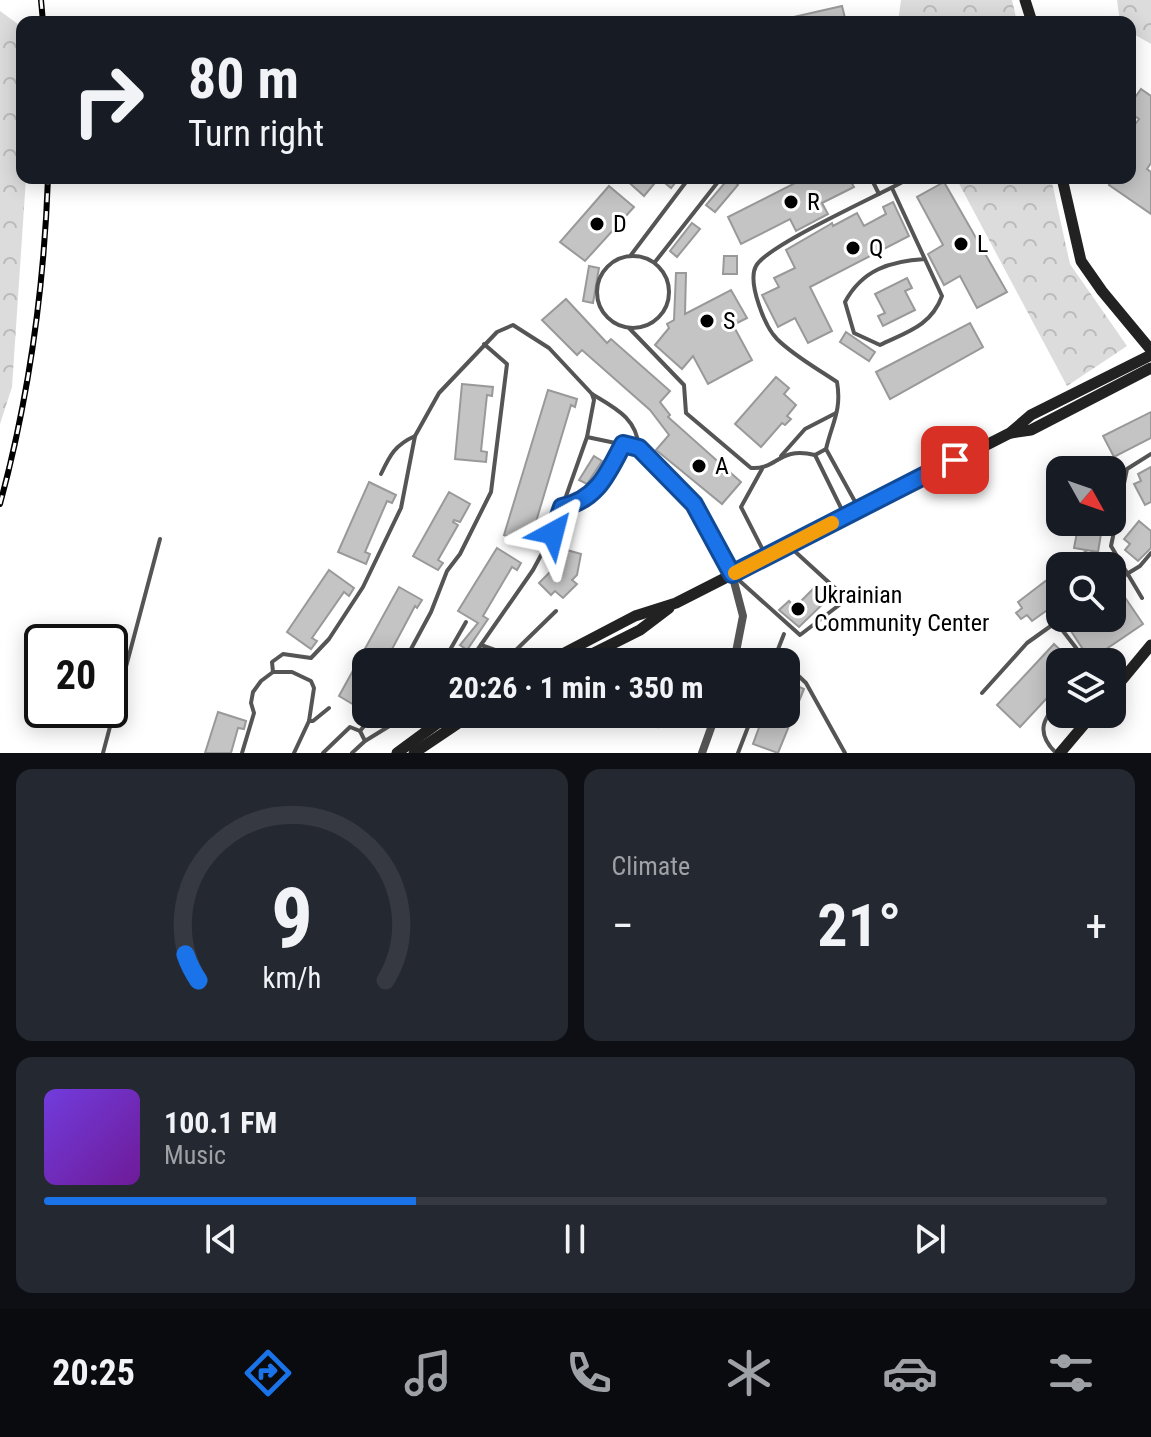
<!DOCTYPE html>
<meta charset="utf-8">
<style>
body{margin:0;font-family:"Roboto Condensed",sans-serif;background:#242831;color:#f1f3f6;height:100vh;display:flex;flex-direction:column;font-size:30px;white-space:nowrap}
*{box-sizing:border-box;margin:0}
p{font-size:26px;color:#9ea1a6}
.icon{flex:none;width:44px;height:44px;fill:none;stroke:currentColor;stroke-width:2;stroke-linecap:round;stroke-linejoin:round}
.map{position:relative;height:753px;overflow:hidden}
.panel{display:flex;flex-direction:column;gap:16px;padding:16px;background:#0d0f14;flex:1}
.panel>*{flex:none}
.top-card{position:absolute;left:16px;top:16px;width:1120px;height:168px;border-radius:16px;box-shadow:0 4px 20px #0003;background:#171b24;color:#f1f3f6;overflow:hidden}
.needle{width:52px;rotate:130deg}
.fabs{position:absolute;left:1046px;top:456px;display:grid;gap:16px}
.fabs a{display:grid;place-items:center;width:80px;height:80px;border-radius:16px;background:#171b24;box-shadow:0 4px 20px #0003;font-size:40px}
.speed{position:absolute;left:24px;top:624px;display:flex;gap:16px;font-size:40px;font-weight:700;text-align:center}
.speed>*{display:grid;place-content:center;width:104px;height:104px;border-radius:50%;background:#171b24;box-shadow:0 4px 20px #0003;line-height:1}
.speed .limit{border:4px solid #111;border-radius:12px;background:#fff;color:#111}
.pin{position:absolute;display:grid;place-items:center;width:68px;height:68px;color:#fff;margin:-34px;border-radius:16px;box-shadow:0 4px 12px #0006}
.me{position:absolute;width:88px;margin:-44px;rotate:38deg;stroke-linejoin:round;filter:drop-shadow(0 0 6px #0008)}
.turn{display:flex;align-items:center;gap:28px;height:168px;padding:0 40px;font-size:36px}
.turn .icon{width:104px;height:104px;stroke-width:2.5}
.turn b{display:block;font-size:56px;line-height:68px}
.big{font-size:60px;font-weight:700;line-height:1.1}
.panel .widget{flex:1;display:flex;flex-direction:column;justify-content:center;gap:12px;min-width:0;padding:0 28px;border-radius:16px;background:#242831}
.panel .dial{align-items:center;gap:0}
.dial svg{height:208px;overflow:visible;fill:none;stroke:#363941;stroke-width:7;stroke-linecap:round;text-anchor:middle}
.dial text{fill:#f1f3f6;stroke:none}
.song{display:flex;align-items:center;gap:24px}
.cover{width:96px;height:96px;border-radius:12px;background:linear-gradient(135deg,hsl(260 70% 55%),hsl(280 70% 35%))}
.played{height:8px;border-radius:4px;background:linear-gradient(90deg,#1a73e8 35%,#363941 35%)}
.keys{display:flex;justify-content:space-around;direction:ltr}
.heat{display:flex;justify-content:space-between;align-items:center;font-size:44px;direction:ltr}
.panel .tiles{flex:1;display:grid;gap:16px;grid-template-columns:1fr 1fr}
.widget:last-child{grid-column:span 2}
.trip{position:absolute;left:352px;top:648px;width:448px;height:80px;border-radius:16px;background:#171b24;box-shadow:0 4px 20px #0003;font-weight:700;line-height:80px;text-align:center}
.menu{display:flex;height:128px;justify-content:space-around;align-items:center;background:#090b0e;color:#9ea1a6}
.menu .icon{width:56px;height:56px}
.menu .on{color:#1a73e8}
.menu b{font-size:36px;color:#f1f3f6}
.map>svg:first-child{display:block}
.forest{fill:url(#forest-crowns)}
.building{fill:#c4c4c4;stroke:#999;stroke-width:2}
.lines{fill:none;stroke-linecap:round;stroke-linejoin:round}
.lane{stroke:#555;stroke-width:4}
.street{stroke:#555;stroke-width:8}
.secondary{stroke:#222;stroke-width:11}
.rail-casing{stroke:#000;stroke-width:6}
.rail{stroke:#fff;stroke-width:3;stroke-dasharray:9;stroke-linecap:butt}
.route-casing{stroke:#114b97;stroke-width:20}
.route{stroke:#1a73e8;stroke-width:14}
.slow{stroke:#f59e0b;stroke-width:14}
.poi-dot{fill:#000;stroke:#fff;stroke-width:3}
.labels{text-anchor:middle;stroke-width:6;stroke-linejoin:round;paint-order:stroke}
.poi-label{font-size:24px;fill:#000;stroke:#fff;text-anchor:start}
</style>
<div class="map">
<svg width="1151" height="753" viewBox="0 0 1151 753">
<defs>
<pattern id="forest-crowns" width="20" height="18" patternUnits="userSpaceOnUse" patternTransform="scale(2)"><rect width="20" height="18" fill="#dcdcdc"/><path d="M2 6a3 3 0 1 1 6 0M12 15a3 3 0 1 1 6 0" fill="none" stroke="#bbb"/></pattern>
</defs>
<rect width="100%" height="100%" fill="#fff"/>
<!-- forest -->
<g class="forest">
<path d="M901,0H1012L1017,22H898Z"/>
<path d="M1117,0H1151V44L1130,32V22H1120Z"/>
<path d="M0,11L22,27V178H26L12,387L0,424Z"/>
<path d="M956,178H1051L1070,264L1127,346L1067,386Z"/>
</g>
<!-- building -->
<g class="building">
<path d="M842,6L846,22H789V18Z"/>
<path d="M1141,89L1151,96V163L1147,169L1151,172V214L1109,185L1114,178H1130V131L1139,119L1130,113V92L1136,96Z"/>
<path d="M624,178H679L671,188L659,178L644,196Z"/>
<path d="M729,178L738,185L715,212L706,205Z"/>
<path d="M805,178H849L854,187L822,203L828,214L796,231L790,219L741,244L728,217Z"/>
<path d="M944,182L1007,292L977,308L960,276L944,285L928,254L943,245L917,197Z"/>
<path d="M609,186L634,207L585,261L560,242Z"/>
<path d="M893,202L909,236L810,287L832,331L808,343L795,318L778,327L762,295L779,287L774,278L795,268L786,250L829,225L832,223L833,226L857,213L864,226L886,214L883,207Z"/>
<path d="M692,223L700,229L677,257L670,251Z"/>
<path d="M724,256H737V274H723Z"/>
<path d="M589,266L599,268L593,303L583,301Z"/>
<path d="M676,273H686L685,314L731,290L747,318L733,325L752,360L708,384L693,356L682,369L655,345L669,328L667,324L674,320Z"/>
<path d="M907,278L912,288L905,291L915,310L883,326L878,316L885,313L875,294Z"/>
<path d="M566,299L607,343L611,339L670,391L660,402L670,415L668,417L741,482L722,504L656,450L669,435L650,410L582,350L577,355L542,320Z"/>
<path d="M970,323L983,347L890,399L876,372Z"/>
<path d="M846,332L875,352L869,361L840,342Z"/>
<path d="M776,377L789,388L784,394L796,405L787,416L791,419L785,425L782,423L761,447L735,424Z"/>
<path d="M462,384L493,387L492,396L487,395L481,451L487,452L486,462L455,459Z"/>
<path d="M548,390L577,399L575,407L571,405L532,535L535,536L533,544L504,535Z"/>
<path d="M1151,412V438L1114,457L1103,436Z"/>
<path d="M594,456L602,461L587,484L579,480Z"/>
<path d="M1090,458L1113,462L1112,470H1088Z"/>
<path d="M1151,467V502L1145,505L1134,484L1141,481L1138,474Z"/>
<path d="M369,482L396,495L392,503L387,501L365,552L370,554L366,564L338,552Z"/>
<path d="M449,492L470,504L460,522L454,520L453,522L458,525L438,560L443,563L438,570L413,556Z"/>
<path d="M1139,521L1151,531V548L1138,561L1125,550L1130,544L1124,539Z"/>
<path d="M1079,522H1103L1098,552L1074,548Z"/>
<path d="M497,548L521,563L517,570L512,567L483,616L488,619L467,650L460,645L478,623L458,611Z"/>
<path d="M560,548L581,554L577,575L572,580L577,584L563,598L555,591L551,595L539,583L551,571L548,567Z"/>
<path d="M1086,551L1097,566H1065Z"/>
<path d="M329,570L354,588L349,596L344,592L312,638L317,641L311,649L287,632Z"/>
<path d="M1060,570V601L1032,621L1027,615L1021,619L1016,613L1022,608L1018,602Z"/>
<path d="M817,585L829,598L799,627L779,610L789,601L795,607Z"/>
<path d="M399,587L422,600L417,608L415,606L391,651L395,653L391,660L387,658L385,662H366V696L363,701L366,703V712L339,696Z"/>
<path d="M1124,596L1143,624L1090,660L1071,631L1091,618H1112V604Z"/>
<path d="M1054,644L1073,662H1060V684L1020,727L997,705Z"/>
<path d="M786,681L804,689L778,753L753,744L764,714H786Z"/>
<path d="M218,712L246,721L244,729L238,728L231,753H205Z"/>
<path d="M655,714H678L668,726L663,721L658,727L649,719Z"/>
</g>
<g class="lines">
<!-- lane -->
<g class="lane">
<path d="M871,178L879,194"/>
<path d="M892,188L942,296C931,326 907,332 880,345L854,333L845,302C862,270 890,261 925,259"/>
<path d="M631,255L689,178"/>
<circle cx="633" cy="292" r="36"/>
<path d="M655,262L721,178"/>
<path d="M629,328L684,385L686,413L751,468C778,470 778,446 815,455L826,449C832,423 842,410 837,382C818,369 794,356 777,339C765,327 747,282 756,266C767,245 882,194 910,178"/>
<path d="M592,394C615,408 637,418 639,448"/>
<path d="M826,449L858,507"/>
<path d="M815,455L844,514"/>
<path d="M781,456L805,429L836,413"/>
<path d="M762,469L741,507L765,554"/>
<path d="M381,474C390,455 395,445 415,436"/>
<path d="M562,507C597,500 607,473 623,444"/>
<path d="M1112,583L1140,566L1151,553"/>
<path d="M1142,598L1111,546L1127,469L1151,454"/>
<path d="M1056,622L1080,653V662"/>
<path d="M481,645L506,654L515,651L556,611"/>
<path d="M404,662L431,612L447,571L460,554L491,492L507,364L484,344"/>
<path d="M443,662L466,622"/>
<path d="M469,662L533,570L553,533L587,437L639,448L694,504L732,574L800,635L847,599L789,546"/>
<path d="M773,662L784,634"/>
<path d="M786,664L806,683L845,753"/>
<path d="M982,693L1027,643L1062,618"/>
<path d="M329,708L313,721H309L314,688L311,681L292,672H273L272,662L283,654L311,658L329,639L363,587L401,508L415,436L439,393L497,332L513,325L549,348L592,394L594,400L587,437"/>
<path d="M365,741L360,731L374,714"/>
<path d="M103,753L160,539"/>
<path d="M242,753L254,713L251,703L253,692L261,681L273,672"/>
<path d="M294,753L309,721"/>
<path d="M323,753L350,727L360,731"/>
<path d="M352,753L365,741L409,714"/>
<path d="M738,753L753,714"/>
<path d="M1056,753C1035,732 1043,719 1060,699"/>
</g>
<!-- street -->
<g class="street">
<path d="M732,574L743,616L734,662"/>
<path d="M702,753L716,714"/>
</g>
<!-- secondary -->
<g class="secondary">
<path d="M1025,0L1032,22"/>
<path d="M1062,178L1081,261L1102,291L1151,350"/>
<path d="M1011,433L1031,430L1151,368"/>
<path d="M547,662L635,616L676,603L1010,433L1031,415L1151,355"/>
<path d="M576,662L640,630L669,608"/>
<path d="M1112,692L1151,645"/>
<path d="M397,753L450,714"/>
<path d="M414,753L472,714"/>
<path d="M1060,753L1093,714"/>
</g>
<!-- rail casing -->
<g class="rail-casing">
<g id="rail">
<path d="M41,0L43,22"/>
<path d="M0,504C29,397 44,289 48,178"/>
</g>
</g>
<!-- rail -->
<use href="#rail" class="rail"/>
</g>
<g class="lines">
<!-- route casing -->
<g class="route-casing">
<path id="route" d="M553,533L562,507C597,500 608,473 623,444L639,448L694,504L732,574L955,460"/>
</g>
<!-- route -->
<use href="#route" class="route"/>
<!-- slow -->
<path class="slow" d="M735,573L832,523"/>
</g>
<!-- markers -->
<g class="poi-dot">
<circle cx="791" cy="202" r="8"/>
<circle cx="597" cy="224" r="8"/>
<circle cx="961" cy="244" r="8"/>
<circle cx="853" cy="248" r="8"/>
<circle cx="707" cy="321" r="8"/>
<circle cx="699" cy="466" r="8"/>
<circle cx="798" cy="609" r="8"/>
</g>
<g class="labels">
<!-- poi labels -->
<g class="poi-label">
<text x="807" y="210">R</text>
<text x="613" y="232">D</text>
<text x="977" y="252">L</text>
<text x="869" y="256">Q</text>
<text x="723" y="329">S</text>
<text x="715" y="474">A</text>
<text x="814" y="603">Ukrainian<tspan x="814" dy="28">Community Center</tspan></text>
</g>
</g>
</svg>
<div class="fabs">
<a><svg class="needle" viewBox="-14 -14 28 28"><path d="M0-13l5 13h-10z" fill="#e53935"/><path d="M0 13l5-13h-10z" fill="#9ea1a6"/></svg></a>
<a><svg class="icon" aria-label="search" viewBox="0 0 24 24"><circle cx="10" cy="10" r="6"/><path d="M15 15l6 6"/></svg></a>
<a><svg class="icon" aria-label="layers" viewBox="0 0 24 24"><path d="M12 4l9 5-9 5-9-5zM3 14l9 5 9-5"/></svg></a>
</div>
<div class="speed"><div class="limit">20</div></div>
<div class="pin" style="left:955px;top:460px;background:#d93025"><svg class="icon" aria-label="arrive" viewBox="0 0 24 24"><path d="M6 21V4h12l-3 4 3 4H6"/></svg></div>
<svg class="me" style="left:553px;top:533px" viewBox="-20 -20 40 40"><path d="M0-17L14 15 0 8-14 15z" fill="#1a73e8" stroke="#fff" stroke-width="4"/></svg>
<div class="trip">20:26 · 1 min · 350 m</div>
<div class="top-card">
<div class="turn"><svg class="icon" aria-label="right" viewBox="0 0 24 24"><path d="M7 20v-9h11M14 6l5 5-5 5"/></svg><div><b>80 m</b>Turn right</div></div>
</div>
</div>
<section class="panel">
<div class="tiles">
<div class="widget dial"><svg viewBox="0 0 100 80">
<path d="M14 69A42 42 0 1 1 86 69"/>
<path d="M14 69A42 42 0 0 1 9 59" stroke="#1a73e8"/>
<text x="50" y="56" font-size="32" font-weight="700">9</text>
<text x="50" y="72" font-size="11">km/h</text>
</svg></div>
<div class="widget"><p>Climate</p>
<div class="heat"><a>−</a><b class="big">21°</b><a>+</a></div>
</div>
<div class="widget">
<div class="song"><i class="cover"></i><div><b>100.1 FM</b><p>Music</p></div></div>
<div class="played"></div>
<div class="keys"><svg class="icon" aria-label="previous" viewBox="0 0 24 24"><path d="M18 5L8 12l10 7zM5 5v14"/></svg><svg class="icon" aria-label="pause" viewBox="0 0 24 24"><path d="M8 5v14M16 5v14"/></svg><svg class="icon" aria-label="next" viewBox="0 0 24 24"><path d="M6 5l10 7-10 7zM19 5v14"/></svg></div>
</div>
</div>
</section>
<nav class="menu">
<b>20:25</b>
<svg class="icon on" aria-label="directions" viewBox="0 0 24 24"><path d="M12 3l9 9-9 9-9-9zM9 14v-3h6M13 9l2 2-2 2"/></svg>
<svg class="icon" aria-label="music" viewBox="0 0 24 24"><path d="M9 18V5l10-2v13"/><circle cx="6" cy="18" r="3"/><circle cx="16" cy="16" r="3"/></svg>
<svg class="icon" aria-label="phone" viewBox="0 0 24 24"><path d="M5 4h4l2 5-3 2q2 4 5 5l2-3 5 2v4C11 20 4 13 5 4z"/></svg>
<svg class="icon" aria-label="climate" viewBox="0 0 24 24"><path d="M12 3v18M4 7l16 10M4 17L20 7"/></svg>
<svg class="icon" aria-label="car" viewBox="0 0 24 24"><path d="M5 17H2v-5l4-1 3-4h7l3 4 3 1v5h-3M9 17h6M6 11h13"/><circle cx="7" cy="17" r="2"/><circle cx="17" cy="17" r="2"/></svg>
<svg class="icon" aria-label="filters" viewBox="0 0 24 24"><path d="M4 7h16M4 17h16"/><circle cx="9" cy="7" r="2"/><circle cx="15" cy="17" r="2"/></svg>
</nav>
